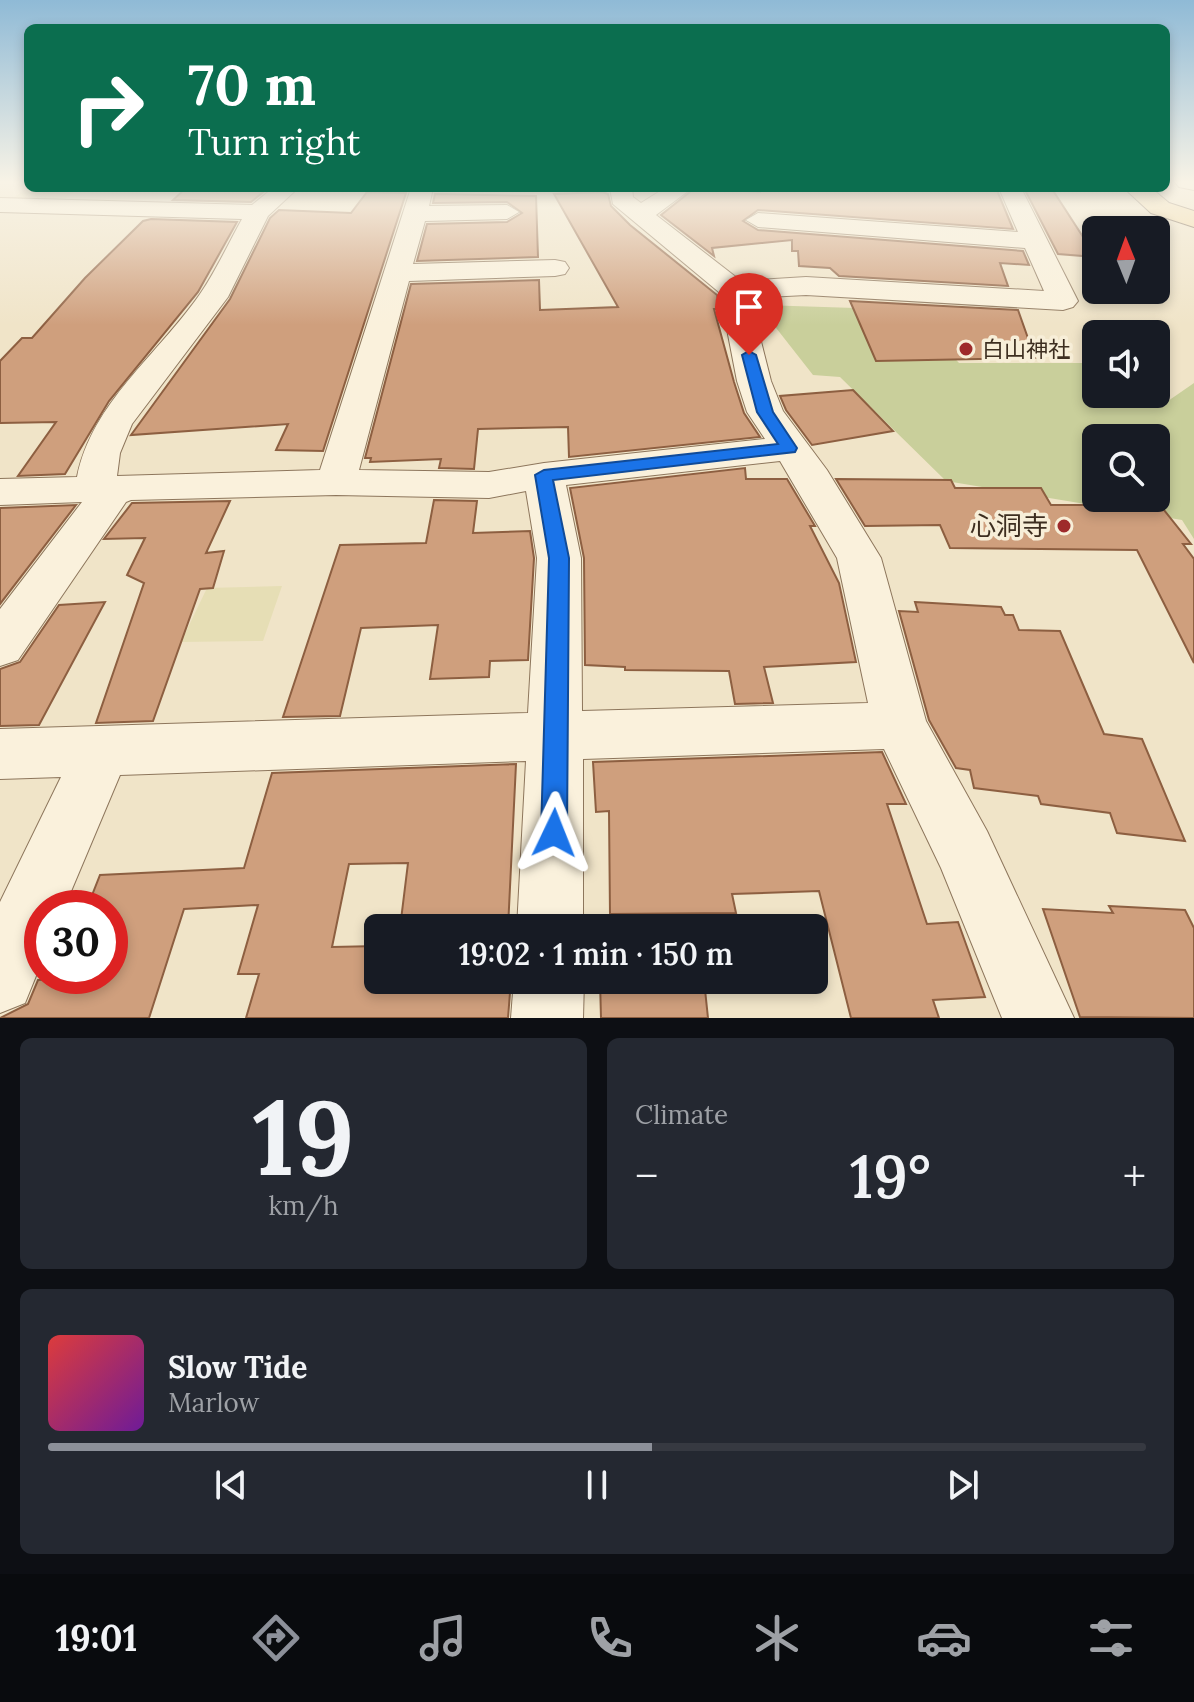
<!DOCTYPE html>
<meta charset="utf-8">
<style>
body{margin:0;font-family:Lora,"Noto Sans JP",serif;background:#242831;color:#f1f3f6;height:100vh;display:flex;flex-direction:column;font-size:30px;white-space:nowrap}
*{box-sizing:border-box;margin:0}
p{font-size:26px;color:#9ea1a6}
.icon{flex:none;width:44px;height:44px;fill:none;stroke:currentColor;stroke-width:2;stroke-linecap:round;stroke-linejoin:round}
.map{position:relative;height:1018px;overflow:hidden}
.panel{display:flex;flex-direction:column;gap:20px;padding:20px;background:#0d0f14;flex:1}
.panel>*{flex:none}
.top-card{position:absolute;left:24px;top:24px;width:1146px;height:168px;border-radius:12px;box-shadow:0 4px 12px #0003;background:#0b6e4f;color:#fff;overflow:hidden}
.needle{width:52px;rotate:359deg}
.fabs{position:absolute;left:1082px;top:216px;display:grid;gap:16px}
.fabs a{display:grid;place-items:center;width:88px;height:88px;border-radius:12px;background:#171b24;box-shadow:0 4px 12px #0003;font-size:40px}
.speed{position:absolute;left:24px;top:890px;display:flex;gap:16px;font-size:40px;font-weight:700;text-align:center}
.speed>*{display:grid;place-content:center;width:104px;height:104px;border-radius:50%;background:#171b24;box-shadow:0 4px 12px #0003;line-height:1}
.speed .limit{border:12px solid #d22;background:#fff;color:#111}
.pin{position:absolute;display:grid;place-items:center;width:68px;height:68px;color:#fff;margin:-82px -34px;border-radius:50% 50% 50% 0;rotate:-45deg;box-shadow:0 0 8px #0007}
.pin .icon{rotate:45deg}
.me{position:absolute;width:88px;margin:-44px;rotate:2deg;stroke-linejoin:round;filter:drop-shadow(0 0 6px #0008)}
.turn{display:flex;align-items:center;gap:28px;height:168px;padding:0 32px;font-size:36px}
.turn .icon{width:104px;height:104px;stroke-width:2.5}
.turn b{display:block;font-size:56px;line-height:68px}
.big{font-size:60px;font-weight:600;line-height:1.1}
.panel .widget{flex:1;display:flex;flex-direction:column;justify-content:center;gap:12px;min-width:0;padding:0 28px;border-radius:12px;background:#242831}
.panel .dial{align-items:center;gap:0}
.dial b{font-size:104px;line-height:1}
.song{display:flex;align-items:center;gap:24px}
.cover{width:96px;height:96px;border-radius:12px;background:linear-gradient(135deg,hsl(0 70% 55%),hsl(280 70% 35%))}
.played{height:8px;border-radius:4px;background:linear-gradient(90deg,#8c9099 55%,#363941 55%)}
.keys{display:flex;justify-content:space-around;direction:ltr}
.heat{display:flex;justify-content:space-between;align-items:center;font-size:44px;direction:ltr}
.panel .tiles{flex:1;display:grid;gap:20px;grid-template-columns:1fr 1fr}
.widget:last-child{grid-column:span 2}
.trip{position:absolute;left:364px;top:914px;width:464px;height:80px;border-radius:12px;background:#171b24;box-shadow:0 4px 12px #0003;font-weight:600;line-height:80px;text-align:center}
.tab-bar{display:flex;height:128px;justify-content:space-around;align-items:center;background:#090b0e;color:#9ea1a6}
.tab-bar .icon{width:56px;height:56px}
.tab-bar .on{color:#8c9099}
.tab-bar b{font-size:36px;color:#f1f3f6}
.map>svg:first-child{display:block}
.farmland{fill:#e6deb5}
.green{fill:#c9cf9b;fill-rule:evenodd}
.building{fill:#cf9f7d;stroke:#8d5f41;stroke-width:2}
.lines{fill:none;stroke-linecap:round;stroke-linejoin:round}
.street-casing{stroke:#8d765c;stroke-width:2}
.secondary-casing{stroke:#6f573f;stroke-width:2}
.primary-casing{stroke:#5b4430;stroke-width:2}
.street{fill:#faf1dc;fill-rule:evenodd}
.secondary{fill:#faf1dc;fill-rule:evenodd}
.primary{fill:#f3d9a0;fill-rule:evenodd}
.route{fill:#1a73e8;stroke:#114b97;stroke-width:2}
.poi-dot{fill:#9e2a2b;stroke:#f7eed8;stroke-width:3}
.labels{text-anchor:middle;stroke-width:7;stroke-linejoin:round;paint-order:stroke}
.far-poi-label{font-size:22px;fill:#3d2e20;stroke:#f7eed8;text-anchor:start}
.poi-label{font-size:26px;fill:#3d2e20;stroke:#f7eed8;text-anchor:end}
</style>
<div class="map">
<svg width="1194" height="1018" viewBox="0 0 1194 1018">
<rect width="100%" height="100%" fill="#f0e4c8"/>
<!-- farmland -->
<g class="farmland">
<path d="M28,188H78L59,205L5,203Z"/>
<path d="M282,586L263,641L181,642L207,588Z"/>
</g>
<!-- green -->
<path class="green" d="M758,305L855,308L929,330L959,363H1083L1096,376V394H1156V391L1168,401L1194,383V539L1182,520L946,481L840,377L813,375ZM1096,438H1156V498H1096Z"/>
<!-- building -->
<g class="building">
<path d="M186,188L267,189L251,202L173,200Z"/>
<path d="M695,188L760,192V188H996L1013,229L758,210L743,221L758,230L1023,251L1029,265L1000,263L1008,286L839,276L830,268L799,266L798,251H792V240L712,248L714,256L661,215Z"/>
<path d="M1024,188L1052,189L1096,257L1058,254Z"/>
<path d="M367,192L406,193L323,451L276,450L288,424L131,435L230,299L270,218L279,210L351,213Z"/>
<path d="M602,192L608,194L611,206L630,225L717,295L720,309H714L734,382L744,413L760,437L569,457L568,427L478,429L474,469L439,468L441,459L370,462L371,458H365L411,284L539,280L540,310L618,307L554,194Z"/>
<path d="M435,194L536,196L538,257L417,261L427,224L507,222L522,213L507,202L433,203Z"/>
<path d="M151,219L237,222L198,292L109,401L65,474L18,476L56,422L0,423V361L22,338H32L85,278L143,221Z"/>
<path d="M850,301L1018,310L1035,358L876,361Z"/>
<path d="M853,390L893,431L812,445L786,410L780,396Z"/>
<path d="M745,468L746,479H787L815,526H810L839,583L856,662L764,667L773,703L735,704L729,671L625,670V667L585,665L584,558L570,488Z"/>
<path d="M836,479L951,480L955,488H1041L1051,505H1160L1191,544H1183L1194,559V663L1137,550L950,548L940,525L865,526Z"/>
<path d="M434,500L477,501L473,533L530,531L534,558L528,660L490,661L489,677L430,679L438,625L361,628L340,716L283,717L340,545L426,543Z"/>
<path d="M230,501L206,553L224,551L213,588L200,589L153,721L96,723L144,583L127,575L145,538L104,539L132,503Z"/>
<path d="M76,505L0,604V508Z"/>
<path d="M105,602L39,725L0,726V669L20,662L59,605Z"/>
<path d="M915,602L1001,607L1005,615H1013L1019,630L1060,631L1104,734L1142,739L1185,841L1117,833L1110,813L1041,804L1038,796L974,788L970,770L956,768L929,720L899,611L918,612Z"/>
<path d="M882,752L906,804H887L927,924L958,922L985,997L933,1000L939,1018H851L819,891L732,894L736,913L610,914L609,811L596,812L593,762Z"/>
<path d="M516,764L508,928H400L408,863L349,864L332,947L378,946V980H511L508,1018H246L259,974H238L258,905L184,909L149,1018H0L28,1004L38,980L110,976V908H87L100,875L244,868L272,773Z"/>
<path d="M1109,906L1185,910L1194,928V1018L1080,1017L1043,909L1113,913Z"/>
<path d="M600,980H704L708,1018H601Z"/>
</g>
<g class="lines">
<!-- street casing -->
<g class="street-casing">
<g id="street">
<path d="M273,188H298L268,216L228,297L132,424L120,453L117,476L320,470L411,188H433L429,206L507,205L519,212L507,219L425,221L413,264L555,260L565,262L569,268L565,274L555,276L409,281L359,470L489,472L544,463L765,439L747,412L737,381L720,293L613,204L610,188H632L633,197L641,203L665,188H692L656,215L741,281L806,277L1044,291L1025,248L758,227L746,220L758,213L1018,232L999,188H1021L1078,301L1073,307L1063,310L806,295L750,298L771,381L783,411L827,470L881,558L926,721L987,831L1074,1018H1002L941,868L884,749L583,759V928H517L526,761L120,775L64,908H42V961L25,1003L0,1013V902L61,777L0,779V729L528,713L537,558L526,491L489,498L336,495L131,500L126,502L18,660L0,666V609L82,502L0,505V479L77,477C92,402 158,355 200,294C216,271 228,244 242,219L0,212V198L252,205ZM780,461L837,558L868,703L582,711L581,558L566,485Z"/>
<path d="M514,980H584L583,1018H511Z"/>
</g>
</g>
<!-- secondary casing -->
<g class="secondary-casing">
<path id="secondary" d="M1175,182H1194V190L1179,187Z"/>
</g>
<!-- primary casing -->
<g class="primary-casing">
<path id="primary" d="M1124,188H1151L1169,203L1194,211V227L1151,213Z"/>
</g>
<!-- street -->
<use href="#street" class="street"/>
<!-- secondary -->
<use href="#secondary" class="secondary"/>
<!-- primary -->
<use href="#primary" class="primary"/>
</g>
<!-- sky -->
<linearGradient id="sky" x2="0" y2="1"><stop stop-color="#8fbad6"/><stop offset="0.56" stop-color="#f8f3e6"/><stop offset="1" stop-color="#f8f3e6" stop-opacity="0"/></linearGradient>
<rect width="1194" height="325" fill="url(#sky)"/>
<!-- route -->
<path class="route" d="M749,351L756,355L773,412L797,448L795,452L553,480L569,558L567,833L563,842L554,846L545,842L541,833L549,558L535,475L544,470L778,444L757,412L742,355Z"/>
<!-- markers -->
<g class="poi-dot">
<circle cx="966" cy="349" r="8"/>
<circle cx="1064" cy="526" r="8"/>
</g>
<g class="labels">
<!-- far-poi labels -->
<g class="far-poi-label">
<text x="982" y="357">白山神社</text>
</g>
<!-- poi labels -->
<g class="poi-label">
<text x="1048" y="535">心洞寺</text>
</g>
</g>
</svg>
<div class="fabs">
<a><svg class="needle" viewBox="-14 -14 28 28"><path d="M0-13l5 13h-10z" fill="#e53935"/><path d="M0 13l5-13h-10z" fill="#9ea1a6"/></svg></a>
<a><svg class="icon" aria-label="sound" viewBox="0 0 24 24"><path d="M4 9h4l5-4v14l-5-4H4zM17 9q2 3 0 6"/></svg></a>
<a><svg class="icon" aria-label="search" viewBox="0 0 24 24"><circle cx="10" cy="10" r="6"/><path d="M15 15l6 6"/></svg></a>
</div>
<div class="speed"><div class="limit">30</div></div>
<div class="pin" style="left:749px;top:355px;background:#d93025"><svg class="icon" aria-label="arrive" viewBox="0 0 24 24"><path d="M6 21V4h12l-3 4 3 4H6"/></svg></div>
<svg class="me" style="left:554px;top:833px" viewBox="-20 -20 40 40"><path d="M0-17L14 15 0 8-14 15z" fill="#1a73e8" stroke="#fff" stroke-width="4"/></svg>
<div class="trip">19:02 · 1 min · 150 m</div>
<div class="top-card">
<div class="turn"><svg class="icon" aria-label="right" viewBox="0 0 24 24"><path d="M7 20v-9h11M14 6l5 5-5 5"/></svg><div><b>70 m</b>Turn right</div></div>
</div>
</div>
<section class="panel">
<div class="tiles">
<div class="widget dial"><b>19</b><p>km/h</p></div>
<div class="widget"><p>Climate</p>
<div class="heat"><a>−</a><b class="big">19°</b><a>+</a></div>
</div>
<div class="widget">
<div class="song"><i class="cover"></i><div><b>Slow Tide</b><p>Marlow</p></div></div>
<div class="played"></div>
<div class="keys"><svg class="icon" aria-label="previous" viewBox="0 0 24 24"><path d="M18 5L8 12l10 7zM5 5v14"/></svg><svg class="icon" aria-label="pause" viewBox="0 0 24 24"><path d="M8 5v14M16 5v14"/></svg><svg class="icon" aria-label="next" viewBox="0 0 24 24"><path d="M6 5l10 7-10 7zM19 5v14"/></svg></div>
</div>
</div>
</section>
<nav class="tab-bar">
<b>19:01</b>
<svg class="icon on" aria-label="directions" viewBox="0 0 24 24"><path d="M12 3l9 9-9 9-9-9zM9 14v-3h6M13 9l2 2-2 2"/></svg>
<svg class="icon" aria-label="music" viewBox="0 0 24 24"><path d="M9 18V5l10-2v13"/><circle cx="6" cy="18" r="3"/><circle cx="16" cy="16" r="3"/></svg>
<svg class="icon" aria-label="phone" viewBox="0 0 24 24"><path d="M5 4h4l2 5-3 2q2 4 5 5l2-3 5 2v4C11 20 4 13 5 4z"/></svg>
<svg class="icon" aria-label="climate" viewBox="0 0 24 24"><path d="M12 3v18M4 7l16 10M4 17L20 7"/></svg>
<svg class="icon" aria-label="car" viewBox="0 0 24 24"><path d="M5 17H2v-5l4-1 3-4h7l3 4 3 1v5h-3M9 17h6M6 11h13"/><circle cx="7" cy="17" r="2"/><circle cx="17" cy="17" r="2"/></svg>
<svg class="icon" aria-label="filters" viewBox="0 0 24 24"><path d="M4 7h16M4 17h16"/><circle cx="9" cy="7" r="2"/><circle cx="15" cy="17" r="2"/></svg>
</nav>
